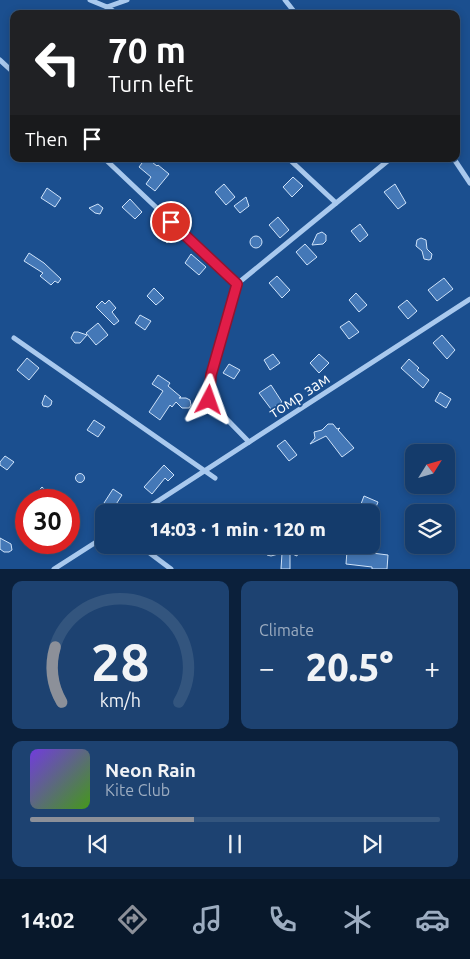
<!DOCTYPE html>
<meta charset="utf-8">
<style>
body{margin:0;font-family:Ubuntu,sans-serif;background:#1d4271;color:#f1f3f6;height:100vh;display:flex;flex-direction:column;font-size:19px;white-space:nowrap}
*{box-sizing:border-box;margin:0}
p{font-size:16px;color:#9dadc1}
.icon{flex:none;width:28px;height:28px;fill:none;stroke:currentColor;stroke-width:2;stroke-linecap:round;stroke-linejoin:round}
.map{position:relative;height:569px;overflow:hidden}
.details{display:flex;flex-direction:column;gap:12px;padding:12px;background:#0b203b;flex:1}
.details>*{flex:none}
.guide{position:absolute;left:10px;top:10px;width:450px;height:152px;border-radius:10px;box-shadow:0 2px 8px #0003,0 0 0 1px #33557e;background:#202124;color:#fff;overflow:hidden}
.needle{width:32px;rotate:53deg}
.fabs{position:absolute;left:405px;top:444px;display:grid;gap:10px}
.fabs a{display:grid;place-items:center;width:50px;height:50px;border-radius:10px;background:#143b6b;box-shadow:0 2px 8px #0003,0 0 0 1px #33557e;font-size:25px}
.speed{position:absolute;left:15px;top:489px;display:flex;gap:10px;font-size:25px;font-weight:700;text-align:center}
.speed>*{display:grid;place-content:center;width:65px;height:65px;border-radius:50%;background:#143b6b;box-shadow:0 2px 8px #0003,0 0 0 1px #33557e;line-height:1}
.speed .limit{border:8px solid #d22;background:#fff;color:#111}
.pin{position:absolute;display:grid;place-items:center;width:42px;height:42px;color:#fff;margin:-21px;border:2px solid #fff;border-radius:50%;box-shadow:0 1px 5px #0007}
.me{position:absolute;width:55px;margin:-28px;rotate:4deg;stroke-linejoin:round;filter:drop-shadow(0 0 4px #0008)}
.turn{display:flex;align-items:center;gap:18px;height:105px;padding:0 15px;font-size:22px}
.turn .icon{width:65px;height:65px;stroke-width:2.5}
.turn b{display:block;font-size:35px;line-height:42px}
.then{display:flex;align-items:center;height:48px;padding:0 15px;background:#0003;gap:10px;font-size:19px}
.big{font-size:38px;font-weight:800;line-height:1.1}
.details .card{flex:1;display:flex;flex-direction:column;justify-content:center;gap:8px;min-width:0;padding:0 18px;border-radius:10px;background:#1d4271}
.details .dial{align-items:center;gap:0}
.dial svg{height:130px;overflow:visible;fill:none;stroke:#33557e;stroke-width:7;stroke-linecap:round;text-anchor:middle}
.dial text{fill:#f1f3f6;stroke:none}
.song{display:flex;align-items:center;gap:15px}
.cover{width:60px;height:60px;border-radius:8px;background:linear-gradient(135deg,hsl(260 70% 55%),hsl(100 70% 35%))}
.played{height:5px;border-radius:2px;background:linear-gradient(90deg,#8c9099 40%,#33557e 40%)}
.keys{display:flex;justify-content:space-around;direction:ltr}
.heat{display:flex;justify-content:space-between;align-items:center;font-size:28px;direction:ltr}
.details .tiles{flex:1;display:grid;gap:12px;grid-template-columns:1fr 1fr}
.card:last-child{grid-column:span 2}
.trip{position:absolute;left:95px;top:504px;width:285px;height:50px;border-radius:10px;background:#143b6b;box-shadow:0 2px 8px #0003,0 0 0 1px #33557e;font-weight:800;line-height:50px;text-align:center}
.tabs{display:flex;height:80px;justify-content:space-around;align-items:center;background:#08182b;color:#9dadc1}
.tabs .icon{width:35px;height:35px}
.tabs .selected{color:#8c9099}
.tabs b{font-size:22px;color:#f1f3f6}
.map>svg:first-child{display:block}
.building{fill:#4478b7;stroke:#cfe3fa}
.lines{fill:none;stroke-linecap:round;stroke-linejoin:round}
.minor{stroke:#a9c9ee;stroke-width:5}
.route-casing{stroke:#92132f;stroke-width:12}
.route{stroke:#e11d48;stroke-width:9}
.labels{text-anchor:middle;stroke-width:4;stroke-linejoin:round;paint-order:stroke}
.street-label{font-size:16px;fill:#fff;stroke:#1b4f8f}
</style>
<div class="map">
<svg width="470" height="569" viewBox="0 0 470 569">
<rect width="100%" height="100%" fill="#1b4f8f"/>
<!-- building -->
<g class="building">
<path d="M145,159H148L157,166L158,165L169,174L155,191L146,184L151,177L139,167Z"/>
<path d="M293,177L303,186L292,197L283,187Z"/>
<path d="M224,184L235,197L226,205L215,192Z"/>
<path d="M395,184L406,203L398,209L384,192Z"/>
<path d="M47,188L61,198L55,207L41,198Z"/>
<path d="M246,197L249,206L240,213L234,206Z"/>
<path d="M130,199L142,212L135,219L122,207Z"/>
<path d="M98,204L103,208L100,214L95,213L89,208Z"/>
<path d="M278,217L289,230L280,238L269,225Z"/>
<path d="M360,224L368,235L360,242L351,231Z"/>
<path d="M168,229L175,235L167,243L161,237Z"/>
<path d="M322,232L326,235V241L323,244L312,245L317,234Z"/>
<circle cx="256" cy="242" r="6"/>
<path d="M421,238L426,240L427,249L432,254L431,259L429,260L424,259L422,251L416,246L417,240Z"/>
<path d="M305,244L317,257L307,265L296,252Z"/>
<path d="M29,253L44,263L61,279L58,283L55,281L51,285L40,276L43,273L24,261Z"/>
<path d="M191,254L206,267L199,275L185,263Z"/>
<path d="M277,276L290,290L282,298L269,283Z"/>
<path d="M444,278L453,289L437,301L428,290Z"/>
<path d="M154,288L164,298L156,305L147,296Z"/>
<path d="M356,293L367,305L359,312L349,300Z"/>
<path d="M109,300L116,308L112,312L119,321L114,325L96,307L102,301L105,304Z"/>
<path d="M407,300L417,311L408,319L398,307Z"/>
<path d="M140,315L151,321L145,330L135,323Z"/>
<path d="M349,321L359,332L349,339L340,327Z"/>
<path d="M98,323L108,335L96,345L86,333Z"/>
<path d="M74,332H78L87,335L80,343H75L71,338Z"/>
<path d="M442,335L455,350L447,359L433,343Z"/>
<path d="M273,354L280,363L270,370L264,360Z"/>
<path d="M319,354L329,363L319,373L310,363Z"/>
<path d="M27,358L39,368L29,380L17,370Z"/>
<path d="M409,359L419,368L417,370L429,380L423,388L401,368Z"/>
<path d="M229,364L240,370L234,379L223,373Z"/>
<path d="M158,375L170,383L168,386L181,397L179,398H186L190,400L191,405L189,408H182L176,402L172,407L170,405L160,420L149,412L163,391L152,384Z"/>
<path d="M271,385L282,402L271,409L259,393Z"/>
<path d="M440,392L451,399L446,408L435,401Z"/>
<path d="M45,395L52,401L51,405L48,407L43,406L42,403Z"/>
<path d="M94,420L105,427L98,437L87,430Z"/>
<path d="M328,424H333L337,429L340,428L338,430L354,448L342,457L326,436L310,444L315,438L314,432L322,430Z"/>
<path d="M285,440L297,455L289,461L277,446Z"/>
<path d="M5,456L14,462L7,470L0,465V462Z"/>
<path d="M164,465L174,475L168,481L165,478L152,494L144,487Z"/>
<circle cx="80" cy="478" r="4.5"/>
<path d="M42,487L56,500H30Z"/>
<path d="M113,489L122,495L113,509L104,503Z"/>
<path d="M364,496L378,502L374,512H358Z"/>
<path d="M0,538L11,544L12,550L9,552H4L0,549Z"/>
<path d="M264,545H300L297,556L290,553V569H281L282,553L271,556L267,555L265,552Z"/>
<path d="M347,551L364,553V552L388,555L387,569H372V567L346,564Z"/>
</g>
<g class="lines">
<!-- minor -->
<g class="minor">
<path d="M90,0L107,7L127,0"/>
<path d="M285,0L296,14"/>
<path d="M107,7L118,14"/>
<path d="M0,60L14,73"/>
<path d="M105,159L237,284L211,375L209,401L249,442"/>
<path d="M289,159L336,203"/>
<path d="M454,159L470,183"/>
<path d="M237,284L390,159"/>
<path d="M14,338L215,478"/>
<path d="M141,512L470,299"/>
<path d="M139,545L171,569"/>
<path d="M54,569L104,537"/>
</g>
</g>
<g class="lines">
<!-- route casing -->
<g class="route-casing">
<path id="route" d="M171,222L237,284L211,375L209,400"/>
</g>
<!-- route -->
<use href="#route" class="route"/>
</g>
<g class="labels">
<!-- street labels -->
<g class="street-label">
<text transform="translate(299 395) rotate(-33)" y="6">томр зам</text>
</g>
</g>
</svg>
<div class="fabs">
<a><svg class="needle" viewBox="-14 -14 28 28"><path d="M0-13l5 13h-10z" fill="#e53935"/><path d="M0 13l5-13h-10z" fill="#9dadc1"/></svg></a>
<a><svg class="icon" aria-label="layers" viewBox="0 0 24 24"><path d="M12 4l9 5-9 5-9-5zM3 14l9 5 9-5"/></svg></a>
</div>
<div class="speed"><div class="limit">30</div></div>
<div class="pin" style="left:171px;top:222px;background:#d93025"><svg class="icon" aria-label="arrive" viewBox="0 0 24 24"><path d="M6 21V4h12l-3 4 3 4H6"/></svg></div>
<svg class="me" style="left:209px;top:400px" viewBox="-20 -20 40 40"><path d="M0-17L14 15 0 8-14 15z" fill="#e11d48" stroke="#fff" stroke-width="4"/></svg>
<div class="trip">14:03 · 1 min · 120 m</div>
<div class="guide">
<div class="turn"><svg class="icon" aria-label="left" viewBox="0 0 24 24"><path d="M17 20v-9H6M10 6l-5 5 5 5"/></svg><div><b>70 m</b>Turn left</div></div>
<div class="then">Then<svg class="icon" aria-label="arrive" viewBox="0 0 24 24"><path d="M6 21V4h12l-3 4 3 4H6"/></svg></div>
</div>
</div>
<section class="details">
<div class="tiles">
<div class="card dial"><svg viewBox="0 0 100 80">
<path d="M14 69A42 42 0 1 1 86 69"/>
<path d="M14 69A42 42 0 0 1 10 35" stroke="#8c9099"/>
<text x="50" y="56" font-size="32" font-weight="700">28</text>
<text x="50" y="72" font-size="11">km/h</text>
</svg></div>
<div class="card"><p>Climate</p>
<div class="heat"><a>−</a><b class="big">20.5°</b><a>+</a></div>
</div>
<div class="card">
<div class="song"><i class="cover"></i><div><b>Neon Rain</b><p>Kite Club</p></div></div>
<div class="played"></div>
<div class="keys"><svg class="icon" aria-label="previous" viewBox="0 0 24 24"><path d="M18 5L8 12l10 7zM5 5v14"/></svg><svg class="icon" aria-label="pause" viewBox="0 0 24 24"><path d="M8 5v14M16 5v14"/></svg><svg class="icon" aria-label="next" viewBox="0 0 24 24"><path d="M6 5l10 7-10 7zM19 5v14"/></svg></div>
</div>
</div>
</section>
<nav class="tabs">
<b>14:02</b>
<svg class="icon selected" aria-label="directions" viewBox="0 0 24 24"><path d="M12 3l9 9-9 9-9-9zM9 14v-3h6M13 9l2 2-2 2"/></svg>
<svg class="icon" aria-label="music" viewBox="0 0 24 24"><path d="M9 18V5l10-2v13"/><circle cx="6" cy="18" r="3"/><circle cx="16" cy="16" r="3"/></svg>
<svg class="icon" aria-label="phone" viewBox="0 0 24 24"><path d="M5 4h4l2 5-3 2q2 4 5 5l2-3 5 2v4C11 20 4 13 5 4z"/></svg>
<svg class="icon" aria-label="climate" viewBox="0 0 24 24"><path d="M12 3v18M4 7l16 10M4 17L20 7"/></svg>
<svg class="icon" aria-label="car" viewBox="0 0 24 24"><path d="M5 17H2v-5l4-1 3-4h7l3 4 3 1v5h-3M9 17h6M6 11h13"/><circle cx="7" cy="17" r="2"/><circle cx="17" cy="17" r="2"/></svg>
</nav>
